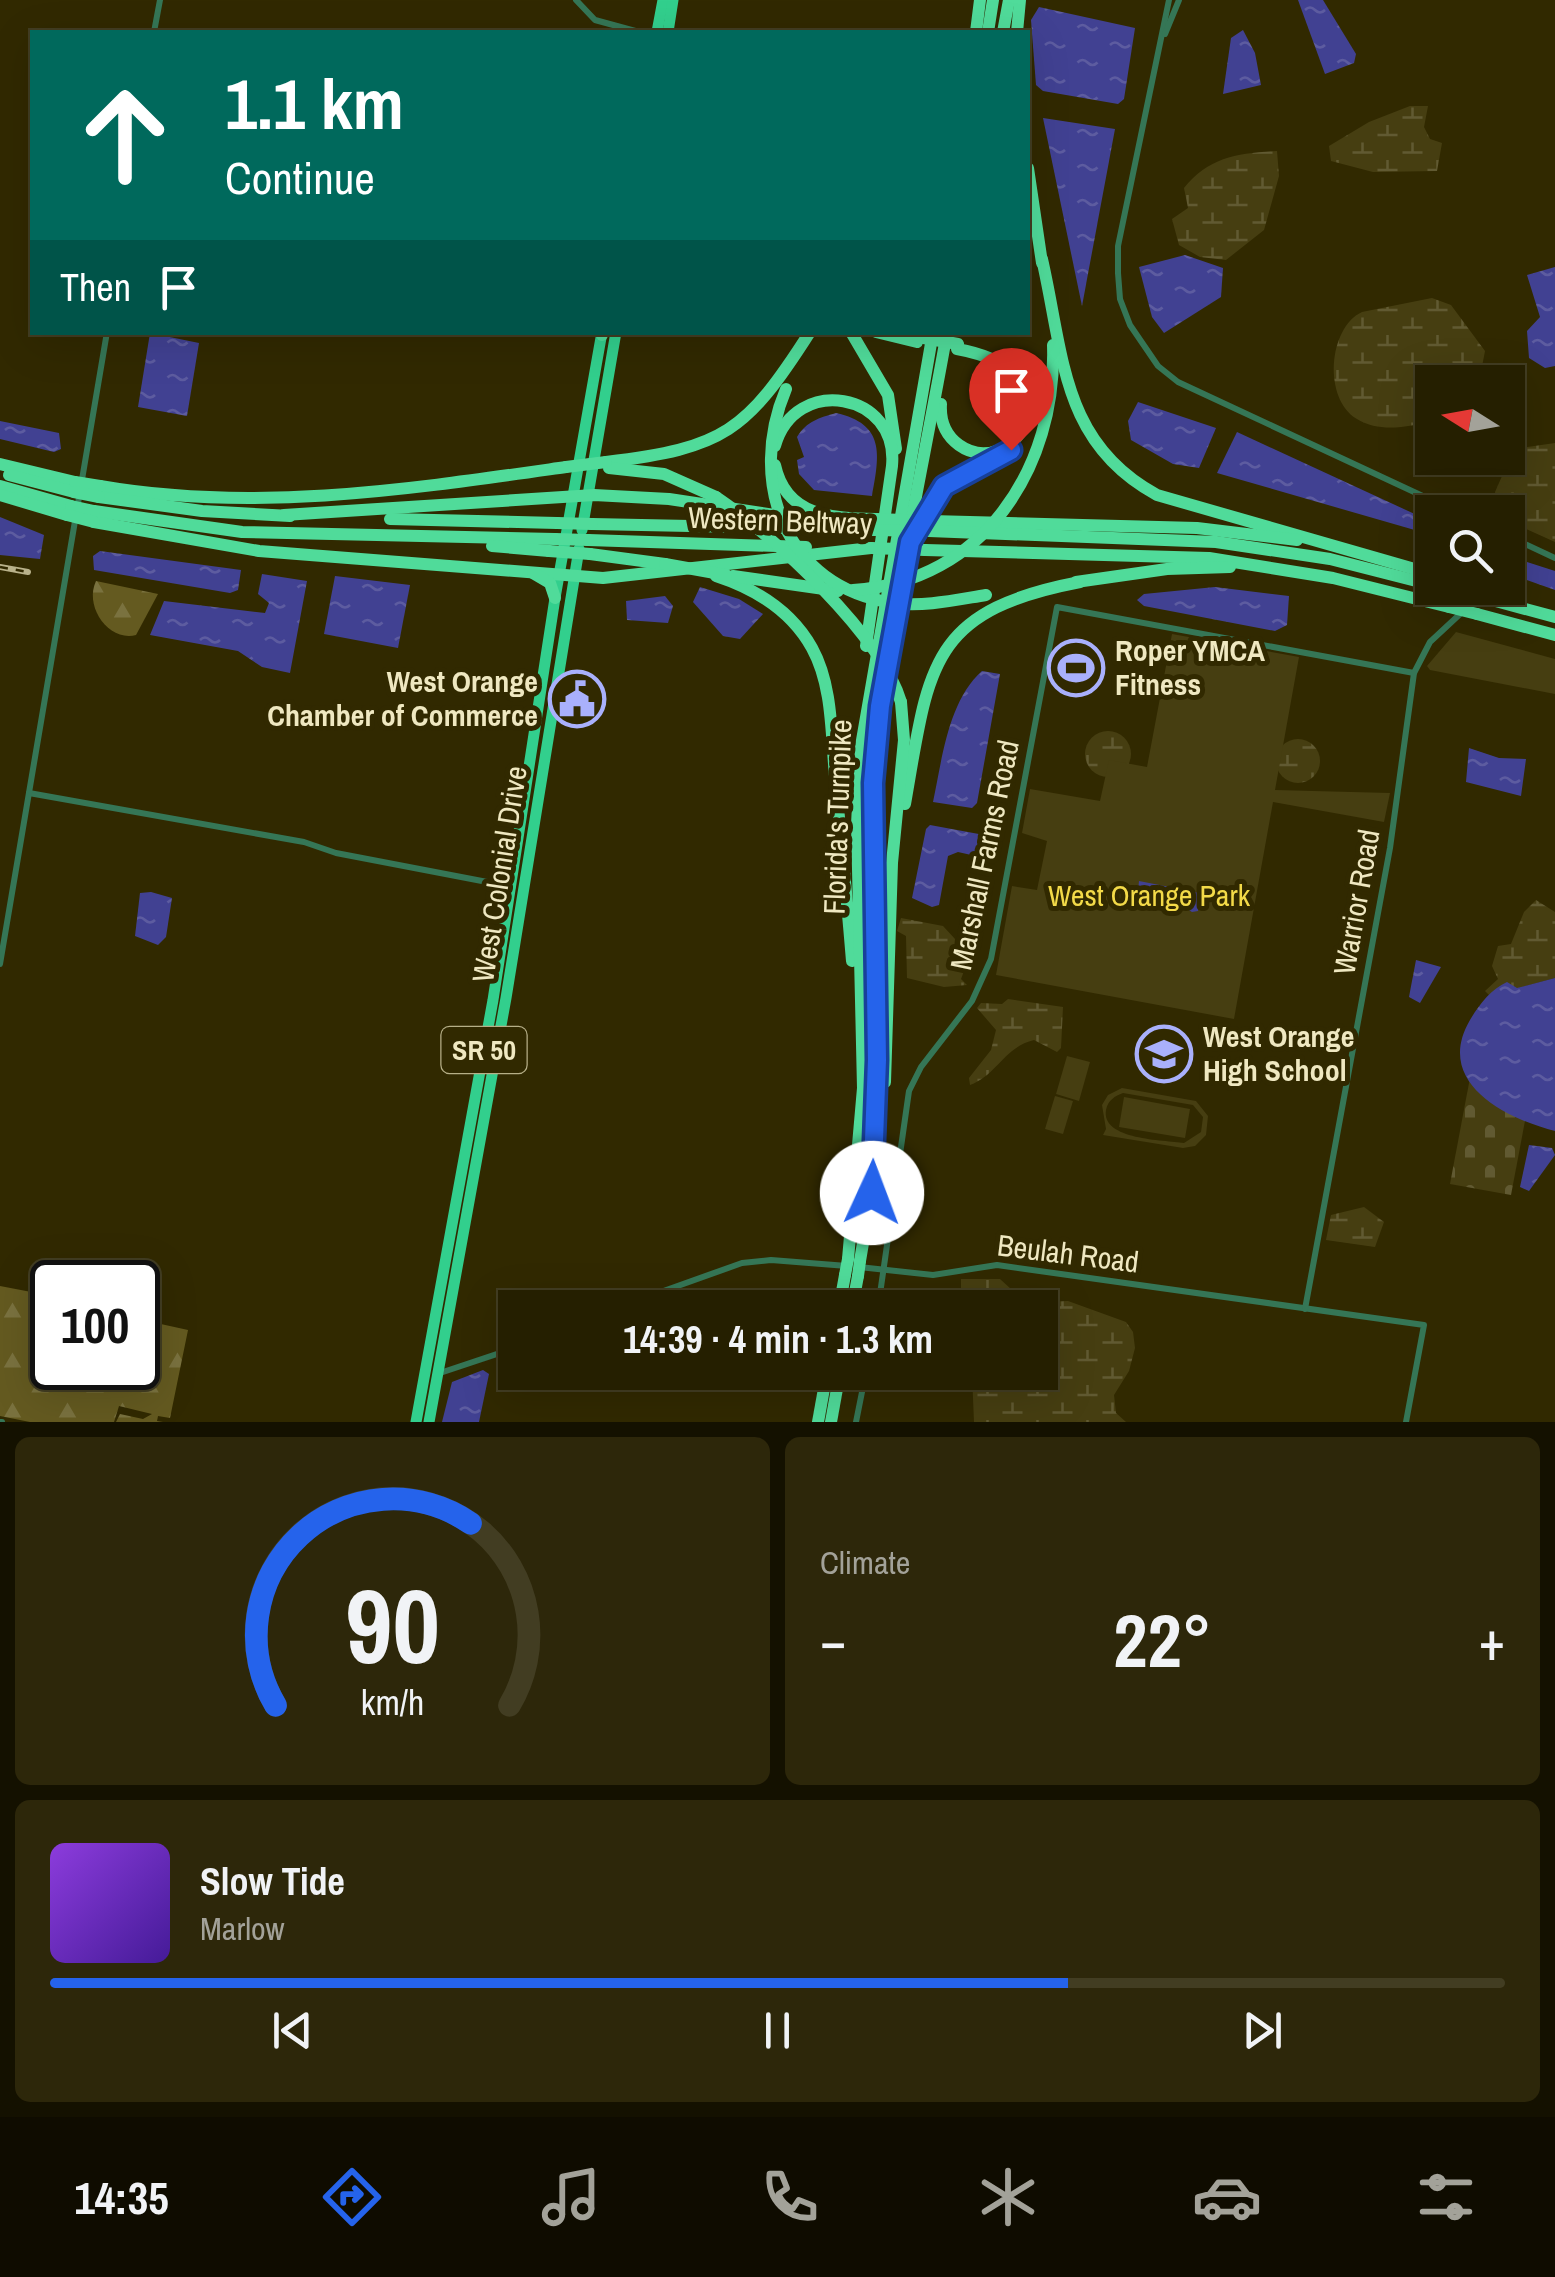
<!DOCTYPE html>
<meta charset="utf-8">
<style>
body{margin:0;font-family:"Archivo Narrow",sans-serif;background:#2d270a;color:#f1f3f6;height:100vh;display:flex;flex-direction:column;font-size:38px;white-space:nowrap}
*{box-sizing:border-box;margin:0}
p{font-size:32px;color:#a3a299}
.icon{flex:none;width:55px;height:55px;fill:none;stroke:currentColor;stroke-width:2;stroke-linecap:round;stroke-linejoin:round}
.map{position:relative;height:1422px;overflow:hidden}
.panel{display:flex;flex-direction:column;gap:15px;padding:15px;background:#141100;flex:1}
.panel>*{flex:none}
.banner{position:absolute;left:30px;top:30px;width:1000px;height:305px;border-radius:0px;box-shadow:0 10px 40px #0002,0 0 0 2px #423d22;background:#00695c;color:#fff;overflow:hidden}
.needle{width:65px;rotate:281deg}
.tools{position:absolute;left:1415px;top:365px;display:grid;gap:20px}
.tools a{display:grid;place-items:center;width:110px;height:110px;border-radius:0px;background:#251f00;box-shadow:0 10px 40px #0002,0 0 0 2px #423d22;font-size:50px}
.speed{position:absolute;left:30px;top:1260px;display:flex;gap:20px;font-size:50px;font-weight:700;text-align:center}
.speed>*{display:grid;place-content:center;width:130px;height:130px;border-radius:50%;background:#251f00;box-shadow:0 10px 40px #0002,0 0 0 2px #423d22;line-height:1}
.speed .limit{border:5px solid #111;border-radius:15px;background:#fff;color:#111}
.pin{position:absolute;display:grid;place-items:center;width:85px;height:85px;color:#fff;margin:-102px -42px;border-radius:50% 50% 50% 0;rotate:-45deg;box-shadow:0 0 10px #0007}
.pin .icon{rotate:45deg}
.me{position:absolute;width:110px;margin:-55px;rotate:2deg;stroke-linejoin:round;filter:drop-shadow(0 0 8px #0008)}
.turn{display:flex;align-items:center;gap:35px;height:210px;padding:0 30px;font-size:45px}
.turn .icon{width:130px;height:130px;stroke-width:2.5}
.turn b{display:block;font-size:70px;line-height:85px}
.then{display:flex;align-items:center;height:95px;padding:0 30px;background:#0003;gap:20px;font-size:38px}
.big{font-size:75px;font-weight:800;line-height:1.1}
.panel .widget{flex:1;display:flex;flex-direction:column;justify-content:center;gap:15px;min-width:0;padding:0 35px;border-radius:15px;background:#2d270a}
.panel .dial{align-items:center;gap:0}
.dial svg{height:260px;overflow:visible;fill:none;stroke:#423d22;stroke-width:7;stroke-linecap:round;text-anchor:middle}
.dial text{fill:#f1f3f6;stroke:none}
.song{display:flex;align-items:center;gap:30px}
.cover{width:120px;height:120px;border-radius:15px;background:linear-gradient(135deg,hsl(270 70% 55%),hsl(260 70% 35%))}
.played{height:10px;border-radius:5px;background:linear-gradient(90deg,#2563eb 70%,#423d22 70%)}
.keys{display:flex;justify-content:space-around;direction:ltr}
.heat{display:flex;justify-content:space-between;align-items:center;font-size:55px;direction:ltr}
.panel .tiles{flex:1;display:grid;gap:15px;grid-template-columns:1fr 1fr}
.widget:last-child{grid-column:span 2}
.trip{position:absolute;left:498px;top:1290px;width:560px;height:100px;border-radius:0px;background:#251f00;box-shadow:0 10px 40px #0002,0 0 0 2px #423d22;font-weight:800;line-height:100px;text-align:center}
.dock{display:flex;height:160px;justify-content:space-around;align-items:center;background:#0f0c00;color:#a3a299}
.dock .icon{width:70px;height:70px}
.dock .active{color:#2563eb}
.dock b{font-size:45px;color:#f1f3f6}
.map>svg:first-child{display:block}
.forest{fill:url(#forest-firs)}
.wetland{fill:url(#wetland-marsh)}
.cemetery{fill:url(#cemetery-stones)}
.park{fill:#463e11;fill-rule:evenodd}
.water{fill:url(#water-ripples)}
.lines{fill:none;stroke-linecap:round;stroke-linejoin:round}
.tertiary{stroke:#357656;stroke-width:6}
.trunk{stroke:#32cf8d;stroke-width:11}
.motorway{stroke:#50db9a;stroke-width:12}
.rail-casing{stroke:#b9b28a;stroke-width:6}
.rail{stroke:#312900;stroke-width:2.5;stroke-dasharray:8;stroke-linecap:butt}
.motorway-bridge{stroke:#50db9a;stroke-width:12}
.route-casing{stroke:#184099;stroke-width:25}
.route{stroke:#2563eb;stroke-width:18}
.labels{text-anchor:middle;stroke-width:10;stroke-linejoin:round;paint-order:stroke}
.shield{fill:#312900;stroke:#b6af87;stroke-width:2.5}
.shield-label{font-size:28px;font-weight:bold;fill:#efe8c1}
.street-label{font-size:30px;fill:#efe8c1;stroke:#312900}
.poi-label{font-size:30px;font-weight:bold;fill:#efe8c1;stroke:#312900;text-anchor:start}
.park-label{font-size:30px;fill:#f3da48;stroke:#312900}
</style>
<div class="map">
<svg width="1555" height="1422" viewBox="0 0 1555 1422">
<defs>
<pattern id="forest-firs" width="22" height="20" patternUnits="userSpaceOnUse" patternTransform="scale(2.5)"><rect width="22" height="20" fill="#645a20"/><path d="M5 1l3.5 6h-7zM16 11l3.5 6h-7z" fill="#7a723f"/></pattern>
<pattern id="wetland-marsh" width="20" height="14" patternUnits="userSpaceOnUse" patternTransform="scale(2.5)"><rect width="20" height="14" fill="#463e11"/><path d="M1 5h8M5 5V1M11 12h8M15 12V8" fill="none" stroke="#615a32"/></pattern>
<pattern id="cemetery-stones" width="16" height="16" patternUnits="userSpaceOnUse" patternTransform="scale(2.5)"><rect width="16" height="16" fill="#463e11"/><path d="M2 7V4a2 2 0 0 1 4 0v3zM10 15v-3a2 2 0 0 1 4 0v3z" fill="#615a32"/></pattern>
<pattern id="water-ripples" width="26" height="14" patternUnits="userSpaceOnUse" patternTransform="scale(2.5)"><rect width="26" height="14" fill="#414192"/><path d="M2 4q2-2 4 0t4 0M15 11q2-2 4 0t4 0" fill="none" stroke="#5d5ca0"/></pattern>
</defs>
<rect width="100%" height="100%" fill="#312900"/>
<!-- forest -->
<g class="forest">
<path d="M96,581L158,594L136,635C108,642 84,606 96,581Z"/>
<path d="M0,1286L52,1296V1368H138V1319L188,1330L170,1418L158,1416L157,1421L163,1422H116L120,1414L143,1419L152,1414L119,1406L114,1422H30L0,1416Z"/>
</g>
<!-- wetland -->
<g class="wetland">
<path d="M1410,106H1428L1424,127L1430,139L1442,143L1437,171L1373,172L1331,161L1329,146L1369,122Z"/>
<path d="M1277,151L1279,176L1264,230L1226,260L1200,257L1179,245L1172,219L1188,208L1184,188C1209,157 1238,153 1277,151Z"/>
<path d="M1432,298L1451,305L1485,351L1479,382H1432V421C1408,427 1380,433 1357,419C1323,399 1328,328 1362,312Z"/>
<path d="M1555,443V542L1513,523L1508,512H1498L1495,492L1514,449Z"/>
<circle cx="1108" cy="754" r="23"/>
<circle cx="1298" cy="761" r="22"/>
<path d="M1536,900L1555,912V978L1490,996L1485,991L1498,979L1492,966L1498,946L1511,944L1524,912Z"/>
<path d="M901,918L943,926L955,939L952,966L964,971L961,979L967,985L944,987L907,978L906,936L897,931Z"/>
<path d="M1008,999L1063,1007L1061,1048L1057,1052L1034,1040C1004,1047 997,1075 970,1085L969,1078L991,1050L996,1030L977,1008L981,1003L1002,1004Z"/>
<path d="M1364,1207L1384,1222L1375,1247L1326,1240L1331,1215Z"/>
<path d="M961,1279H1000L1026,1303L1068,1301L1126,1322L1133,1332L1135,1348L1129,1371L1114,1395L1116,1413L1126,1422H974L972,1373L1040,1372V1308L971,1307L961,1288Z"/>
</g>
<!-- cemetery -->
<path class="cemetery" d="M1473,1062L1534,1073L1511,1195L1450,1184Z"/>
<!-- park -->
<g class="park">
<path d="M1456,632L1555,659V694L1430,670L1427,666Z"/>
<path d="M1172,634L1299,657L1275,790L1390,793L1384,822L1273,802L1234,1019L996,975L1012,886L1037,890L1047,841L1022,833L1030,789L1100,801L1109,760L1147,767Z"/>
<path d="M1067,1056L1090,1062L1079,1101L1056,1094Z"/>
<path d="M1122,1088L1196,1101L1208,1116L1206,1135L1195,1146L1183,1148L1103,1135L1106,1129L1102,1105L1108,1095ZM1123,1093L1193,1105L1203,1117L1201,1132L1184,1143C1164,1140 1101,1140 1106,1110C1108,1100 1115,1096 1123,1093Z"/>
<path d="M1055,1096L1073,1101L1063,1134L1045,1129Z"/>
<path d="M1124,1097L1190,1109L1185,1138L1119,1127Z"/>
</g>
<!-- water -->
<g class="water">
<path d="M1298,0H1323L1356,54L1354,63L1325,74Z"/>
<path d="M1039,7L1135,28L1124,99L1118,104L1043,91L1036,85L1031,20Z"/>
<path d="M1243,30L1255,53L1261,85L1223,94L1231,38Z"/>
<path d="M1043,118L1115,129L1082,306Z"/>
<path d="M1185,255L1223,268L1221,297L1164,333L1152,317L1139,267Z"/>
<path d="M1555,267V366L1545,368L1529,358L1527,331L1540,317L1527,275Z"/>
<path d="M150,333L199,343L187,416L138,407Z"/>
<path d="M1138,402L1216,428L1199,468L1173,464L1131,440L1128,421Z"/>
<path d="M836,413C885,424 880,454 872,496L814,490L799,474L797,460L804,457L797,437C807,421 819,418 836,413Z"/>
<path d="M0,421L59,433L61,449L54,452L0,439Z"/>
<path d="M1237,432L1432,522V535L1217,473Z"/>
<path d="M0,517L44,535L40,559L0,555Z"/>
<path d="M100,551L241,570L238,590L230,593L94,570L93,556Z"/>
<path d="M1527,562L1555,571V590L1521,578Z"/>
<path d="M262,574L307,581L290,673L262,667L238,651L150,635L164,601L265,613L269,603L258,594Z"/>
<path d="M335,576L410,585L398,648L324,634Z"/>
<path d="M700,587L739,599L763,614L740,639L723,636L693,602Z"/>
<path d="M1215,587L1289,596L1287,625L1275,631L1144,606L1137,600L1144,594Z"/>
<path d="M665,596L673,606L668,623L627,620L626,601Z"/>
<path d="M982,671L1000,674L977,803L972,808L933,802C942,760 948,701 982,671Z"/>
<path d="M1469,748L1499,758L1526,759L1521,796L1466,782Z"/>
<path d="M930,825L995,837L989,859L958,852L948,856L939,905L932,907L912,898L926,829Z"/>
<path d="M1139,881L1200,893L1198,911L1192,912L1169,897L1137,902Z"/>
<path d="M151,892L172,898L166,937L158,945L135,936L140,893Z"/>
<path d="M1416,960L1441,967L1420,1003L1409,997Z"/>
<path d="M1555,978V1131C1507,1119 1433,1083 1470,1020C1479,1005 1491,989 1507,982L1517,988Z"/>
<path d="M1529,1145L1552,1148L1555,1155L1529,1191L1520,1187Z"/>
<path d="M483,1370L489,1374L479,1422H442L452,1382Z"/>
</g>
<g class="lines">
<!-- tertiary -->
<g class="tertiary">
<path d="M576,0L595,20L639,32"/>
<path d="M1169,0L1118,246V273L1120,299L1130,325L1158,366L1178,382L1457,512"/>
<path d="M154,32L160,0"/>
<path d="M1165,34L1179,0"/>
<path d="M1508,536L1555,558"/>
<path d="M1508,565L1518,541"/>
<path d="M29,793L304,842L336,853L513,887"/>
<path d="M0,964L107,332"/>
<path d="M859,1267L933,1275L997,1265L1424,1325L1406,1422"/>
<path d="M616,1308L742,1263L771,1260L847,1266"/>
<path d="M878,1308L909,1091L921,1067L972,1001L991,959L1057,607L1414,673"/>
<path d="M1305,1309L1390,848L1414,673L1430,642L1488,588"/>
<path d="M437,1374L515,1348"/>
<path d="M0,1422H2"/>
<path d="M856,1422L866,1372"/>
</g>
<!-- trunk -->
<g class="trunk">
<path d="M657,32L663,0"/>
<path d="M668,32L673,0"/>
<path d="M582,530L616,332"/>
<path d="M416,1422L493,1000L555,598L602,332"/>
<path d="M429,1422L506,998L579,549"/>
</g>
<!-- motorway -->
<g class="motorway">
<path d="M976,32L980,0"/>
<path d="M988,32L993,0"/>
<path d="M1003,32L1009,0"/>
<path d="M1017,32L1020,0"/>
<path d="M1028,168L1042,263"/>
<path d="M1042,259C1064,355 1061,443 1157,495L1432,574"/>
<path d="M851,332L888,395L896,449"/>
<path d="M876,332L917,342"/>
<path d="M602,335V332"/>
<path d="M941,404C940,420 945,435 959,445C1014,484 1085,372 957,349"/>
<path d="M775,446C795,374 899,392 892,466L866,646"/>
<path d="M606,462C724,448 746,432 810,332"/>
<path d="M0,464L75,482"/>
<path d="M775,465C786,517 832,518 876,519"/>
<path d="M609,468L664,474L716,497"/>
<path d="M9,475L74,492"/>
<path d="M0,486L71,506"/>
<path d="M100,486C255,513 411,489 566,467"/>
<path d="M0,495L67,515"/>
<path d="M99,497L202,511L290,516"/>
<path d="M94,511L242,532L555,539"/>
<path d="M284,515L594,495L669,499L874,530"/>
<path d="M390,519L557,523"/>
<path d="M931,521L1197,528L1297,540"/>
<path d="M94,522L259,551L603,578L871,548"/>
<path d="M592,524L792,528"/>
<path d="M918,526L944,486L1002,455"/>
<path d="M929,531L1216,542L1330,559L1432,585"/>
<path d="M588,540L806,547"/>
<path d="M492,546L549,551"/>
<path d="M925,550L1209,558L1333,578L1449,607"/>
<path d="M590,554L665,564"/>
<path d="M533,573L550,583L555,598"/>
<path d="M716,576C756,589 791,610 812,648C833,686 831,735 835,776C841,838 847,899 852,961"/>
<path d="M733,576L838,591"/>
<path d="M1076,582L1167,569L1230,567"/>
<path d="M1441,588L1464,594"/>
<path d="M1472,588L1478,589"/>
<path d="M1492,600L1555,617"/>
<path d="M1477,614L1555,635"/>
<path d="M905,804C929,667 928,611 1080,582"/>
<path d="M885,1082L892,863L904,740L901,702"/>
<path d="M848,1259L863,1088L857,825L861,746L933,332"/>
<path d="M860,1261C888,1105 864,966 872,813C880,652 919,491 947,332"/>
<path d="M839,1308L845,1275"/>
<path d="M852,1308L858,1276"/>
<path d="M818,1422L827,1372"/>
<path d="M831,1422L840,1372"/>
</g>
<!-- rail casing -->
<g class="rail-casing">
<path id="rail" d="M0,567L28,572"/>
</g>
<!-- rail -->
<use href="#rail" class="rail"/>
<!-- motorway-bridge -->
<g class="motorway-bridge">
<path d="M918,337L958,344"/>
<path d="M786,389C747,481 784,587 893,603C924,607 955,600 986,595"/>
<path d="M566,467L606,462"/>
<path d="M75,482L100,486"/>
<path d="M74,492L99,497"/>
<path d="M716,497C774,536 881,635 901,702"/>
<path d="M71,506L94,511"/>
<path d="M67,515L94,522"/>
<path d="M876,519L931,521"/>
<path d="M557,523L592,524"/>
<path d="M874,530L929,531"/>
<path d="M555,539L588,540"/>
<path d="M871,548L925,550"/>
<path d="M549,551L590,554"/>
<path d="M665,564L726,575"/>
<path d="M853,590C984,582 1057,467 1053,345"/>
<path d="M1464,594L1492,600"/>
<path d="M1449,607L1477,614"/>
<path d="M845,1275L848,1259"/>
<path d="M858,1276L860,1261"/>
</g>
</g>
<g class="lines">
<!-- route casing -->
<g class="route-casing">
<path id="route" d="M872,1193L877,1060L873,783L880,706L910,542L944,486L1011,450"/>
</g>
<!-- route -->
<use href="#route" class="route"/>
</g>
<!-- icons -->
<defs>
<g id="stadium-ring" transform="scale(2.875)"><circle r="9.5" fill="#312900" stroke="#a9b0fc" stroke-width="1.5"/><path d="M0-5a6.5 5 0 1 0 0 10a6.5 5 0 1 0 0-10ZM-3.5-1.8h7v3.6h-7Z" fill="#a9b0fc"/></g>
<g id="civic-ring" transform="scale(2.875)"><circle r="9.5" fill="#312900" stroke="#a9b0fc" stroke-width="1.5"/><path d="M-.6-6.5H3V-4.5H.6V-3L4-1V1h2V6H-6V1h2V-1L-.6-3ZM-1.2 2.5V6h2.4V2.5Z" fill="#a9b0fc"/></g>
<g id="school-ring" transform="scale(2.875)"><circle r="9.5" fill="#312900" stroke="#a9b0fc" stroke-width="1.5"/><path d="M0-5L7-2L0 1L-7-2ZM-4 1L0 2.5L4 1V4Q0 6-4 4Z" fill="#a9b0fc"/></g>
</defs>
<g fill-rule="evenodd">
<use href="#stadium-ring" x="1076" y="668"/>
<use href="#civic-ring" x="577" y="699"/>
<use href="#school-ring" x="1164" y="1054"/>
</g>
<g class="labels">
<!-- shield labels -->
<rect class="shield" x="441.5" y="1027" width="85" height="46" rx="8"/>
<g class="shield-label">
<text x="484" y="1060">SR 50</text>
</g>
<!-- street labels -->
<g class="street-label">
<text transform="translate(780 521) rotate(2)" y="10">Western Beltway</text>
<text transform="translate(838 817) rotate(-88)" y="10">Florida's Turnpike</text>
<text transform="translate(985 855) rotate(-78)" y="10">Marshall Farms Road</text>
<text transform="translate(500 874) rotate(-81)" y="10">West Colonial Drive</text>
<text transform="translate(1357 902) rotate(-80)" y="10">Warrior Road</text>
<text transform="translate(1068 1254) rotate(7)" y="10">Beulah Road</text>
</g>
<!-- poi labels -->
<g class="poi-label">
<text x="1115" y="661">Roper YMCA<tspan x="1115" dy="34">Fitness</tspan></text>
<text x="538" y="692" text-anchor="end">West Orange<tspan x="538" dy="34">Chamber of Commerce</tspan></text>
<text x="1203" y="1047">West Orange<tspan x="1203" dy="34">High School</tspan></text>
</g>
<!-- park labels -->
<g class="park-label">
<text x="1149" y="906">West Orange Park</text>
</g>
</g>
</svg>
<div class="tools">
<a><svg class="needle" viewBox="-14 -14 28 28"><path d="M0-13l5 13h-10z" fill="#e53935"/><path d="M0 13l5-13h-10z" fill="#a3a299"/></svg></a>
<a><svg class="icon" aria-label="search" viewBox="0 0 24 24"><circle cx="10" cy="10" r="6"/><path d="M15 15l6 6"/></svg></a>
</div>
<div class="speed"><div class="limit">100</div></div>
<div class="pin" style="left:1011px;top:450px;background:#d93025"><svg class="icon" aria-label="arrive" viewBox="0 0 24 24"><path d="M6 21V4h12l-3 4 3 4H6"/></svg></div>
<svg class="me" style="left:872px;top:1193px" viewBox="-20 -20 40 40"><circle r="19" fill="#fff"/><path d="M0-13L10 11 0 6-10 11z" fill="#2563eb"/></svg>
<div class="trip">14:39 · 4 min · 1.3 km</div>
<div class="banner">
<div class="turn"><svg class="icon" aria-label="ahead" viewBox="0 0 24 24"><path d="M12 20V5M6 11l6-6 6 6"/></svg><div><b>1.1 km</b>Continue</div></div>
<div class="then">Then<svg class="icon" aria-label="arrive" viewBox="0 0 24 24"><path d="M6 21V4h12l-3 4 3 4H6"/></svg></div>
</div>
</div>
<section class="panel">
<div class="tiles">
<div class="widget dial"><svg viewBox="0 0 100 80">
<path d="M14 69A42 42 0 1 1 86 69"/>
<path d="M14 69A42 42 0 0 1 74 13" stroke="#2563eb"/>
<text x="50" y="56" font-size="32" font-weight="700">90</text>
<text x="50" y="72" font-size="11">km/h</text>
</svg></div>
<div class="widget"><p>Climate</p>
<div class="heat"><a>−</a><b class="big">22°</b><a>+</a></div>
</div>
<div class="widget">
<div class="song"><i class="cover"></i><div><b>Slow Tide</b><p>Marlow</p></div></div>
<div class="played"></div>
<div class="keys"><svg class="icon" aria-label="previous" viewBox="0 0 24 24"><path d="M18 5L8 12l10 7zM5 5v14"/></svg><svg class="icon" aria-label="pause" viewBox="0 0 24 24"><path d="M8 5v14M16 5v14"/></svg><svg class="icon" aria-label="next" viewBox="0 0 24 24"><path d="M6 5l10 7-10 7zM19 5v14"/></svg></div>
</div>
</div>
</section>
<nav class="dock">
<b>14:35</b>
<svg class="icon active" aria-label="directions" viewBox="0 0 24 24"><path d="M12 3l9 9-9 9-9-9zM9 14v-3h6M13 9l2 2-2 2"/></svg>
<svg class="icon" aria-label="music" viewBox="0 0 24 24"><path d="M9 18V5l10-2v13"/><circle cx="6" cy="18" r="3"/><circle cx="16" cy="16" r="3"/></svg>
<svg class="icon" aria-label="phone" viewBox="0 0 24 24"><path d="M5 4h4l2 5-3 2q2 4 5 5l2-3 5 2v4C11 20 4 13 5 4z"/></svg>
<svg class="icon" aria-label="climate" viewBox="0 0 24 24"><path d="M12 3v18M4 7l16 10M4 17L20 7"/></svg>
<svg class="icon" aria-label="car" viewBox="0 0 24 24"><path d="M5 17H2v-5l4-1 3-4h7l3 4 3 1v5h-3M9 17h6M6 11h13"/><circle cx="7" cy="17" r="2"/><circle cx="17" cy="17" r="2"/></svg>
<svg class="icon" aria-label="filters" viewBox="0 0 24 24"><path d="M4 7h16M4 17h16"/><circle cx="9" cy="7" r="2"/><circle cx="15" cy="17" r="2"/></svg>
</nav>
